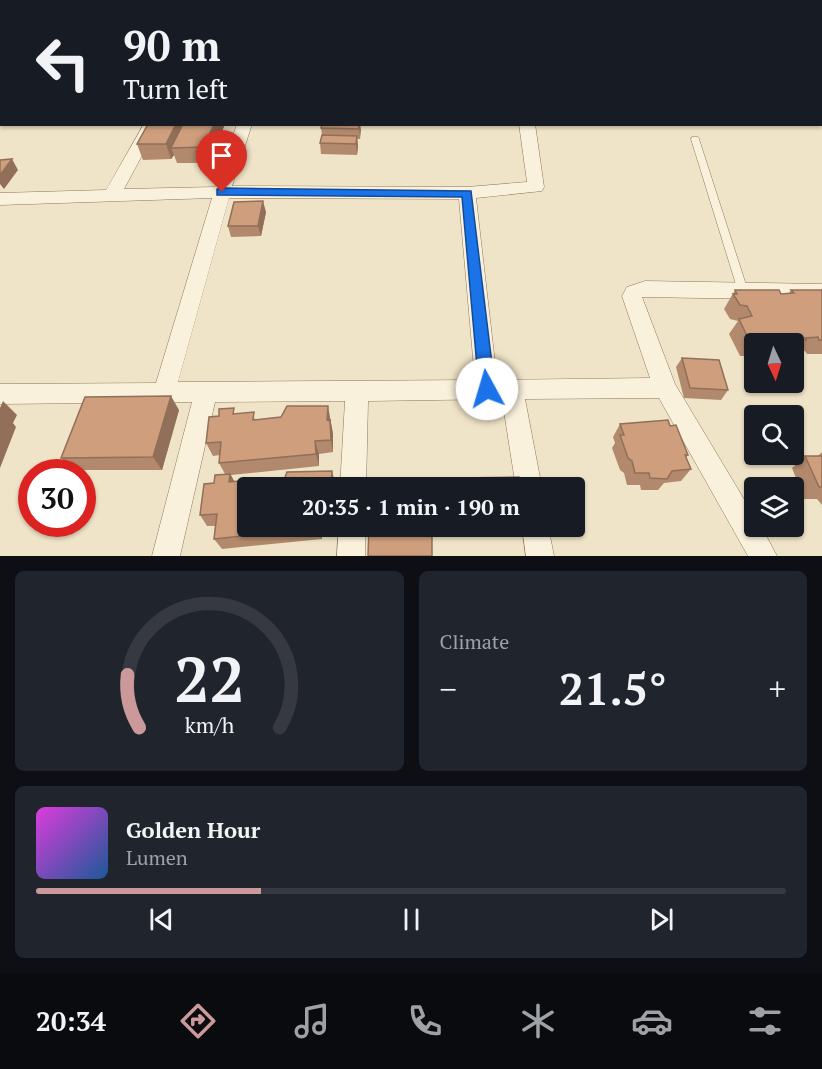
<!DOCTYPE html>
<meta charset="utf-8">
<style>
body{margin:0;font-family:"PT Serif",serif;background:#20242c;color:#f1f3f6;height:100vh;display:flex;flex-direction:column;font-size:22px;white-space:nowrap}
*{box-sizing:border-box;margin:0}
p{font-size:20px;color:#9ea1a6}
.icon{flex:none;width:33px;height:33px;fill:none;stroke:currentColor;stroke-width:2;stroke-linecap:round;stroke-linejoin:round}
.map{position:relative;height:556px;overflow:hidden}
.panel{display:flex;flex-direction:column;gap:15px;padding:15px;background:#0d0f14;flex:1}
.panel>*{flex:none}
.banner{position:absolute;left:0px;top:0px;width:822px;height:126px;box-shadow:0 2px 4px #0004;background:#171b24;color:#f1f3f6;overflow:hidden}
.needle{width:39px;rotate:176deg}
.fabs{position:absolute;left:744px;top:333px;display:grid;gap:12px}
.fabs a{display:grid;place-items:center;width:60px;height:60px;border-radius:6px;background:#171b24;box-shadow:0 2px 4px #0004;font-size:30px}
.speed{position:absolute;left:18px;top:459px;display:flex;gap:12px;font-size:30px;font-weight:700;text-align:center}
.speed>*{display:grid;place-content:center;width:78px;height:78px;border-radius:50%;background:#171b24;box-shadow:0 2px 4px #0004;line-height:1}
.speed .limit{border:9px solid #d22;background:#fff;color:#111}
.pin{position:absolute;display:grid;place-items:center;width:51px;height:51px;color:#fff;margin:-62px -26px;border-radius:50% 50% 50% 0;rotate:-45deg;box-shadow:0 0 6px #0007}
.pin .icon{rotate:45deg}
.me{position:absolute;width:66px;margin:-33px;rotate:354deg;stroke-linejoin:round;filter:drop-shadow(0 0 4px #0008)}
.turn{display:flex;align-items:center;gap:21px;height:126px;padding:0 24px;font-size:27px}
.turn .icon{width:78px;height:78px;stroke-width:2.5}
.turn b{display:block;font-size:42px;line-height:51px}
.big{font-size:45px;font-weight:800;line-height:1.1}
.panel .widget{flex:1;display:flex;flex-direction:column;justify-content:center;gap:9px;min-width:0;padding:0 21px;border-radius:9px;background:#20242c}
.panel .dial{align-items:center;gap:0}
.dial svg{height:156px;overflow:visible;fill:none;stroke:#363941;stroke-width:7;stroke-linecap:round;text-anchor:middle}
.dial text{fill:#f1f3f6;stroke:none}
.song{display:flex;align-items:center;gap:18px}
.cover{width:72px;height:72px;border-radius:9px;background:linear-gradient(135deg,hsl(300 70% 55%),hsl(210 70% 35%))}
.played{height:6px;border-radius:3px;background:linear-gradient(90deg,#cc999b 30%,#363941 30%)}
.keys{display:flex;justify-content:space-around;direction:ltr}
.heat{display:flex;justify-content:space-between;align-items:center;font-size:33px;direction:ltr}
.panel .tiles{flex:1;display:grid;gap:15px;grid-template-columns:1fr 1fr}
.widget:last-child{grid-column:span 2}
.trip{position:absolute;left:237px;top:477px;width:348px;height:60px;border-radius:6px;background:#171b24;box-shadow:0 2px 4px #0004;font-weight:800;line-height:60px;text-align:center}
.tab-bar{display:flex;height:96px;justify-content:space-around;align-items:center;background:#090b0e;color:#9ea1a6}
.tab-bar .icon{width:42px;height:42px}
.tab-bar .active{color:#cc999b}
.tab-bar b{font-size:27px;color:#f1f3f6}
.map>svg:first-child{display:block}
.lines{fill:none;stroke-linecap:round;stroke-linejoin:round}
.service-casing{stroke:#8d765c;stroke-width:1}
.minor-casing{stroke:#8d765c;stroke-width:1}
.service{fill:#faf1dc;fill-rule:evenodd}
.minor{fill:#faf1dc;fill-rule:evenodd}
.wall{fill:#b2896c}
.shaded-wall{fill:#916f58}
.building{fill:#cf9f7d;stroke:#916f58;stroke-width:1.5}
.route{fill:#1a73e8;stroke:#114b97;stroke-width:1.5}
</style>
<div class="map">
<svg width="822" height="556" viewBox="0 0 822 556">
<rect width="100%" height="100%" fill="#f0e4c8"/>
<g class="lines">
<!-- service casing -->
<g class="service-casing">
<path id="service" d="M692,137H698L699,139L748,291L746,293H740L738,291L691,139Z"/>
</g>
<!-- minor casing -->
<g class="minor-casing">
<g id="minor">
<path d="M151,0H163L150,2Z"/>
<rect x="361" y="0" width="12" height="2"/>
<path d="M502,0H514L515,2H503Z"/>
<path d="M626,0H639L640,2H627Z"/>
<path d="M752,0H771L772,2H753Z"/>
<rect x="820" y="8" width="2" height="8"/>
<rect x="820" y="79" width="2" height="8"/>
<rect x="820" y="111" width="2" height="10"/>
<path d="M144,124H159L124,189L215,187L237,124H252L232,186L467,187L527,182L519,124H535L544,187L542,191L476,198L497,380L650,378L622,296L627,287L645,281L822,284V300L642,297L675,384L754,516V526H761L777,556H748L659,398L525,399L542,488H516L502,399L368,401L366,488H340L345,401L215,402L180,556H152L192,402L0,404V384L156,383L212,198L0,205V193L106,190ZM229,198L459,199L475,380L178,382Z"/>
<path d="M339,526H365V556H337Z"/>
<path d="M522,526H548L554,556H526Z"/>
</g>
</g>
<!-- service -->
<use href="#service" class="service"/>
<!-- minor -->
<use href="#minor" class="minor"/>
</g>
<!-- wall -->
<g class="wall">
<rect x="226" y="0" width="26" height="2"/>
<path d="M256,0H282L283,2H256Z"/>
<rect x="298" y="0" width="28" height="1"/>
<path d="M225,124L209,163H177L174,155L171,159L143,160L137,144Z"/>
<path d="M322,124H360V139H357L358,146L357,155L321,154L320,143L322,135L321,128Z"/>
<path d="M266,212L261,236L231,237L228,226Z"/>
<path d="M735,290L781,294L789,293L791,290H822V354H807L805,351L796,352L794,354V344H754V356H740L729,334L738,321L730,319L724,309Z"/>
<path d="M682,358L728,390L721,400L684,398L676,367Z"/>
<path d="M179,410L162,470H74L61,458Z"/>
<path d="M236,414L256,419H331V423L333,434V452L319,454V466L231,475L234,481L252,480L256,488L248,526H322V539L222,549L214,539L215,526H207L200,515L214,483L225,474L219,463L220,455L213,456L206,443L219,416Z"/>
<path d="M620,424L670,426L688,455L686,458L691,469L681,481L664,483L658,490H641L640,485H627L624,473L620,470L612,448L615,443L613,437Z"/>
<path d="M822,452V505L817,499H804L792,468L805,456H818Z"/>
<path d="M463,526H525L522,533L463,534Z"/>
</g>
<!-- shaded-wall -->
<g class="shaded-wall">
<path d="M176,124H189L171,148L174,155L171,159L166,144Z"/>
<path d="M214,124H225L209,163L204,147Z"/>
<path d="M359,124H360L361,130L360,139Z"/>
<path d="M357,136L358,146L357,155L356,144Z"/>
<path d="M12,159L18,170L4,189L0,184V175Z"/>
<path d="M263,201L266,212L261,236L258,226Z"/>
<path d="M171,396L179,410L162,470L153,457Z"/>
<path d="M3,401L17,415L13,423L16,427L0,468V408Z"/>
<path d="M328,406L333,434V452L327,420Z"/>
<path d="M315,441L319,454V466L316,454Z"/>
<path d="M332,471L335,483V488H331Z"/>
<path d="M230,474L237,486L229,482Z"/>
<path d="M252,480L256,488H251Z"/>
<path d="M319,526H322V539L319,528Z"/>
</g>
<!-- building -->
<g class="building">
<path d="M402,0H409H408H418L417,2H402Z"/>
<rect x="520" y="0" width="30" height="2"/>
<path d="M148,124H176L166,144H137Z"/>
<path d="M183,124H214L204,147L171,148Z"/>
<path d="M322,124H359V129L321,128Z"/>
<path d="M322,135L357,136L356,144L320,143Z"/>
<path d="M12,159L0,175V160Z"/>
<path d="M263,201L258,226H228L234,202Z"/>
<path d="M735,290H779L781,294L794,293L791,290H822V340H819L818,337L805,338L806,340L750,342L739,319L752,316L747,306L740,305L733,294H737Z"/>
<path d="M682,358L719,360L728,390L690,388Z"/>
<path d="M171,396L153,457L61,458L85,397Z"/>
<path d="M287,406H328L327,420L330,421L331,440L315,441L316,454L219,463L221,442L206,443L209,417L219,416V409L234,408L233,414L254,412L253,420L281,417Z"/>
<path d="M668,420L670,426L676,425L688,455H685L691,469L672,471L667,479L650,478L649,473H635L632,461L628,458L620,435H624L620,424Z"/>
<path d="M805,456H822V487H819Z"/>
<path d="M332,471L331,488H258L282,485L287,472Z"/>
<path d="M230,474L229,482L252,480L251,488H248V526H319V528L214,539L217,514L200,515L204,484L214,483L215,475Z"/>
<path d="M519,477L520,488H462V478Z"/>
<rect x="371" y="485" width="60" height="3"/>
<path d="M369,526H432V556H368Z"/>
</g>
<!-- route -->
<path class="route" d="M222,188L471,191L495,389L493,394L487,396L482,394L479,389L462,197L217,195V189Z"/>
</svg>
<div class="fabs">
<a><svg class="needle" viewBox="-14 -14 28 28"><path d="M0-13l5 13h-10z" fill="#e53935"/><path d="M0 13l5-13h-10z" fill="#9ea1a6"/></svg></a>
<a><svg class="icon" aria-label="search" viewBox="0 0 24 24"><circle cx="10" cy="10" r="6"/><path d="M15 15l6 6"/></svg></a>
<a><svg class="icon" aria-label="layers" viewBox="0 0 24 24"><path d="M12 4l9 5-9 5-9-5zM3 14l9 5 9-5"/></svg></a>
</div>
<div class="speed"><div class="limit">30</div></div>
<div class="pin" style="left:222px;top:192px;background:#d93025"><svg class="icon" aria-label="arrive" viewBox="0 0 24 24"><path d="M6 21V4h12l-3 4 3 4H6"/></svg></div>
<svg class="me" style="left:487px;top:389px" viewBox="-20 -20 40 40"><circle r="19" fill="#fff"/><path d="M0-13L10 11 0 6-10 11z" fill="#1a73e8"/></svg>
<div class="trip">20:35 · 1 min · 190 m</div>
<div class="banner">
<div class="turn"><svg class="icon" aria-label="left" viewBox="0 0 24 24"><path d="M17 20v-9H6M10 6l-5 5 5 5"/></svg><div><b>90 m</b>Turn left</div></div>
</div>
</div>
<section class="panel">
<div class="tiles">
<div class="widget dial"><svg viewBox="0 0 100 80">
<path d="M14 69A42 42 0 1 1 86 69"/>
<path d="M14 69A42 42 0 0 1 8 42" stroke="#cc999b"/>
<text x="50" y="56" font-size="32" font-weight="700">22</text>
<text x="50" y="72" font-size="11">km/h</text>
</svg></div>
<div class="widget"><p>Climate</p>
<div class="heat"><a>−</a><b class="big">21.5°</b><a>+</a></div>
</div>
<div class="widget">
<div class="song"><i class="cover"></i><div><b>Golden Hour</b><p>Lumen</p></div></div>
<div class="played"></div>
<div class="keys"><svg class="icon" aria-label="previous" viewBox="0 0 24 24"><path d="M18 5L8 12l10 7zM5 5v14"/></svg><svg class="icon" aria-label="pause" viewBox="0 0 24 24"><path d="M8 5v14M16 5v14"/></svg><svg class="icon" aria-label="next" viewBox="0 0 24 24"><path d="M6 5l10 7-10 7zM19 5v14"/></svg></div>
</div>
</div>
</section>
<nav class="tab-bar">
<b>20:34</b>
<svg class="icon active" aria-label="directions" viewBox="0 0 24 24"><path d="M12 3l9 9-9 9-9-9zM9 14v-3h6M13 9l2 2-2 2"/></svg>
<svg class="icon" aria-label="music" viewBox="0 0 24 24"><path d="M9 18V5l10-2v13"/><circle cx="6" cy="18" r="3"/><circle cx="16" cy="16" r="3"/></svg>
<svg class="icon" aria-label="phone" viewBox="0 0 24 24"><path d="M5 4h4l2 5-3 2q2 4 5 5l2-3 5 2v4C11 20 4 13 5 4z"/></svg>
<svg class="icon" aria-label="climate" viewBox="0 0 24 24"><path d="M12 3v18M4 7l16 10M4 17L20 7"/></svg>
<svg class="icon" aria-label="car" viewBox="0 0 24 24"><path d="M5 17H2v-5l4-1 3-4h7l3 4 3 1v5h-3M9 17h6M6 11h13"/><circle cx="7" cy="17" r="2"/><circle cx="17" cy="17" r="2"/></svg>
<svg class="icon" aria-label="filters" viewBox="0 0 24 24"><path d="M4 7h16M4 17h16"/><circle cx="9" cy="7" r="2"/><circle cx="15" cy="17" r="2"/></svg>
</nav>
